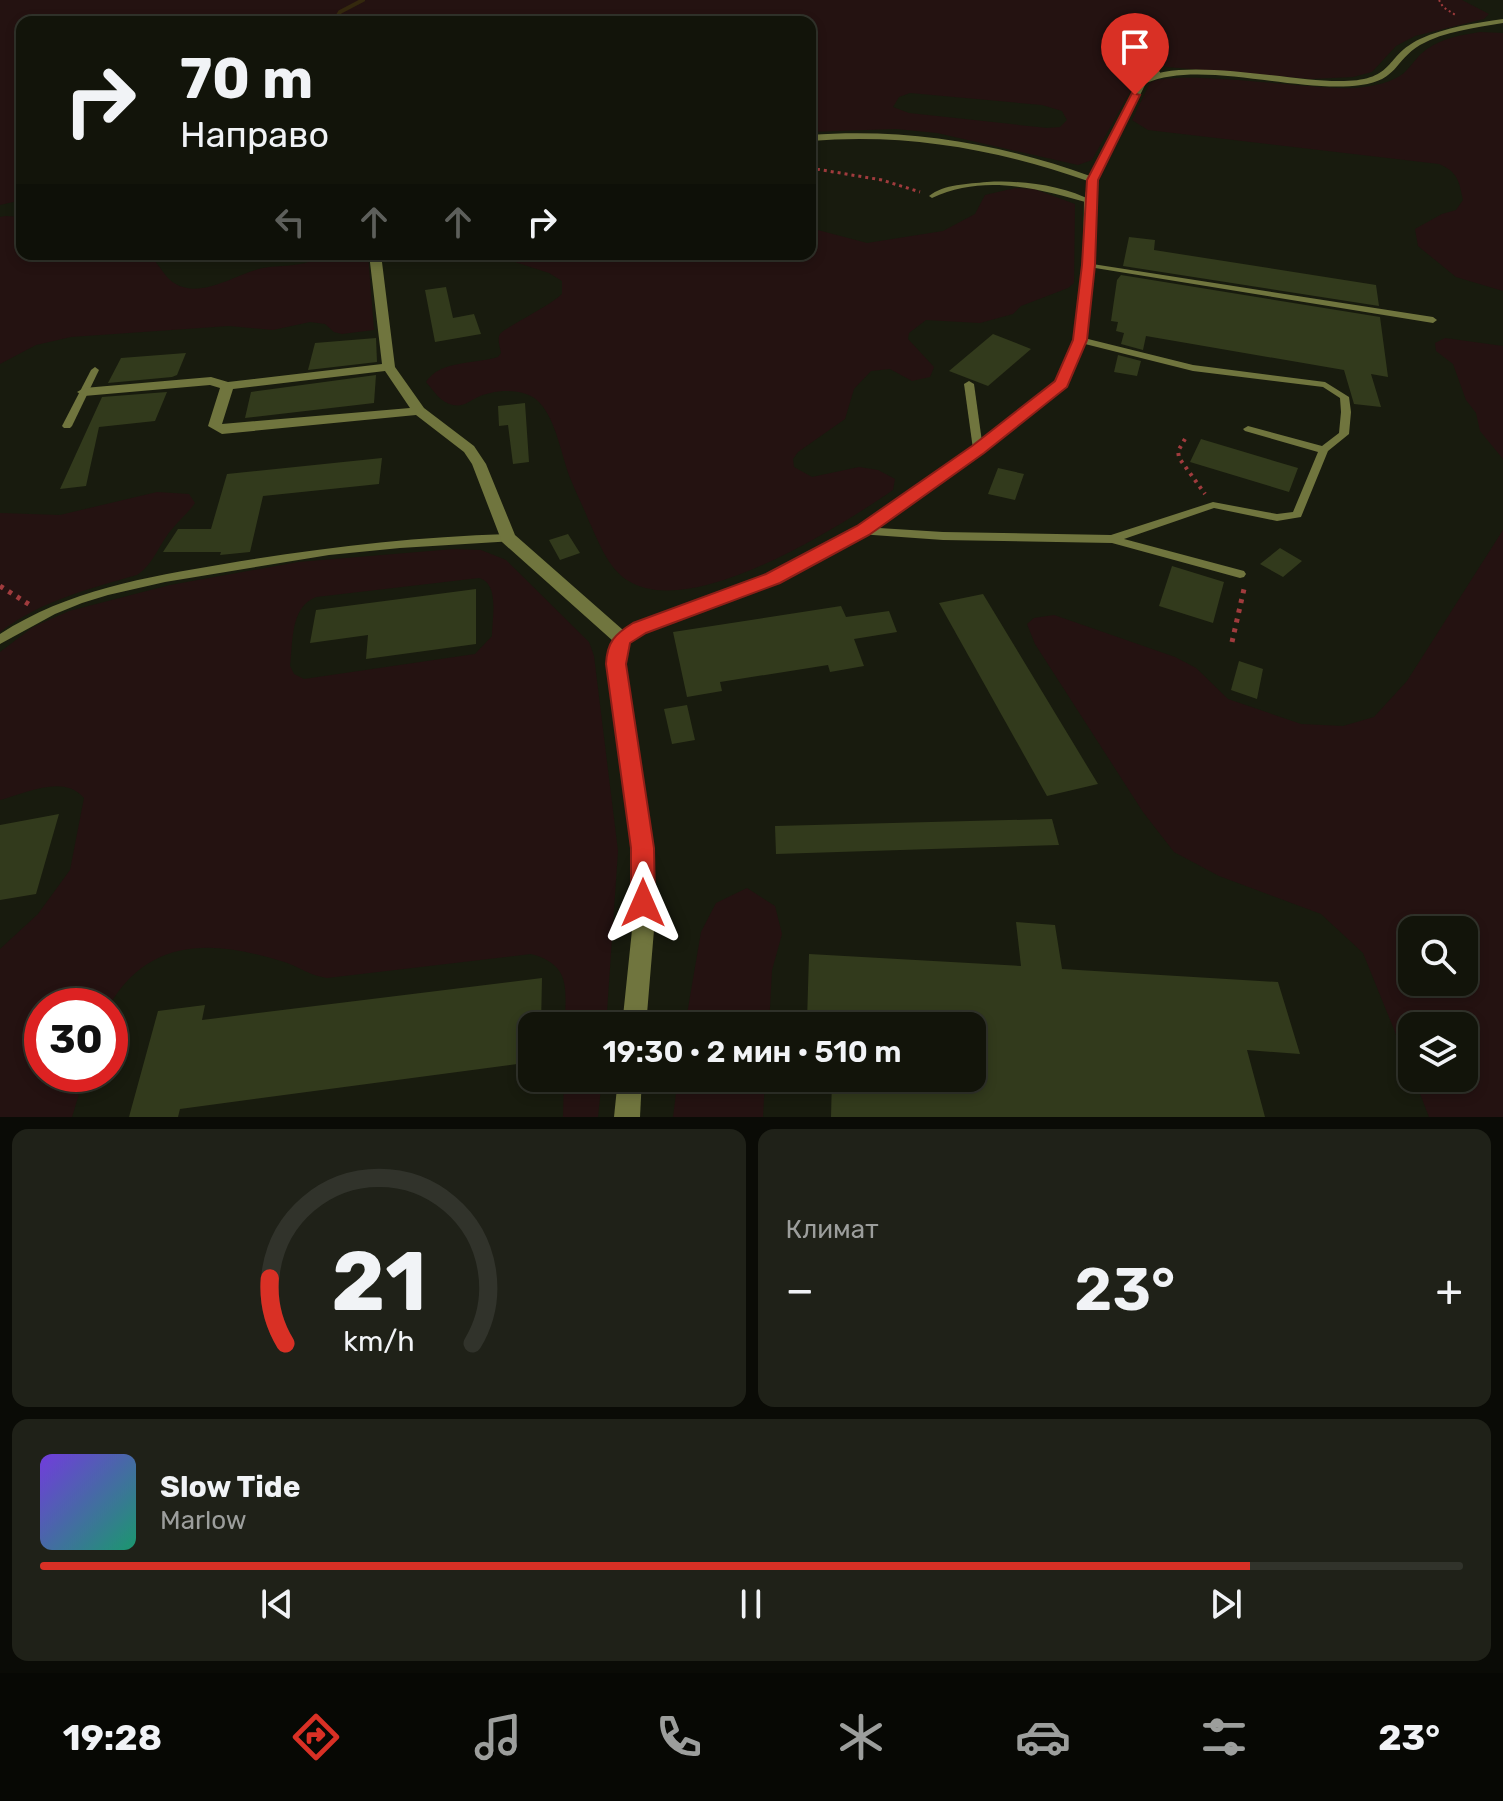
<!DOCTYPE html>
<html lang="ru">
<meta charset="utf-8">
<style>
body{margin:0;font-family:Rubik,sans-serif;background:#1f2118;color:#f1f3f6;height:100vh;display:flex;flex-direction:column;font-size:30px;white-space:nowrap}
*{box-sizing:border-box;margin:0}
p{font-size:26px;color:#9c9e9c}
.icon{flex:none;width:44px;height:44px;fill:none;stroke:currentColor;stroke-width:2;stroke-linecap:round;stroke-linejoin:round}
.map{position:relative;height:1117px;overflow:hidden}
.panel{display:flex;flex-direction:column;gap:12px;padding:12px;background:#0a0b06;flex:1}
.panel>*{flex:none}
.top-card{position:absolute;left:16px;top:16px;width:800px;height:244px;border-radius:16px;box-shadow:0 4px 12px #0003,0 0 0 2px #31332b;background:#12140a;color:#f1f3f6;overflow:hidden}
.fabs{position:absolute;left:1398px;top:916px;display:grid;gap:16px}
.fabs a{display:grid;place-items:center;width:80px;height:80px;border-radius:16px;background:#12140a;box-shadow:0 4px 12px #0003,0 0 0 2px #31332b;font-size:40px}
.speed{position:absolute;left:24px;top:988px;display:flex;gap:16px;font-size:40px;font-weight:700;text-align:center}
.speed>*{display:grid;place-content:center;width:104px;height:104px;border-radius:50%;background:#12140a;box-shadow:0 4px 12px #0003,0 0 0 2px #31332b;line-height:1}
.speed .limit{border:12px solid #d22;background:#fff;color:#111}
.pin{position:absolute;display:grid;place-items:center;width:68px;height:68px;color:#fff;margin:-82px -34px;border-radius:50% 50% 50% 0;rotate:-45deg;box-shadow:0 0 8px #0007}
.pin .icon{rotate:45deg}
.me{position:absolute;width:88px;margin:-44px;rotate:0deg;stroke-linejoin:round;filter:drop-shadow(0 0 6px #0008)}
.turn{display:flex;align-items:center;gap:28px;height:168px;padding:0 32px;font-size:36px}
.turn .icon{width:104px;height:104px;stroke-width:2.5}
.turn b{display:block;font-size:56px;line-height:68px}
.lanes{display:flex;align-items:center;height:76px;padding:0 32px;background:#0003;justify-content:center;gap:40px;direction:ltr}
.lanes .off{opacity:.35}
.big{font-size:60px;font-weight:600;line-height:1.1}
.panel .card{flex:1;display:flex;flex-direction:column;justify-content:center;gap:12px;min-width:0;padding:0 28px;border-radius:16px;background:#1f2118}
.panel .dial{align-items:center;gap:0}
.dial svg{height:208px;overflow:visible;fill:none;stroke:#31332b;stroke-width:7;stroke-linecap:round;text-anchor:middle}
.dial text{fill:#f1f3f6;stroke:none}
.song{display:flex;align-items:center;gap:24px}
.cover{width:96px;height:96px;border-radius:12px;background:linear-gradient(135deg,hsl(260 70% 55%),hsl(160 70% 35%))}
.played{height:8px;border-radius:4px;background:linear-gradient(90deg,#d93025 85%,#31332b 85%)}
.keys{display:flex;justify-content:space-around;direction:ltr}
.heat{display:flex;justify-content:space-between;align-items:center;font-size:44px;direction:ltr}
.panel .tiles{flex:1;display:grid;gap:12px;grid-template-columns:1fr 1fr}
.card:last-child{grid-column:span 2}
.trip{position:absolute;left:518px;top:1012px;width:468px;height:80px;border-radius:16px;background:#12140a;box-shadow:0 4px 12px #0003,0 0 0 2px #31332b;font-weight:600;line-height:80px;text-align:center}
.menu{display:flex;height:128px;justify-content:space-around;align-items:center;background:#070804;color:#9c9e9c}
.menu .icon{width:56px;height:56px}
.menu .active{color:#d93025}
.menu b{font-size:36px;color:#f1f3f6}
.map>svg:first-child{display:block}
.green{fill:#241211;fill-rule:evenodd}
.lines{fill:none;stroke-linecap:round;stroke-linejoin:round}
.stream{stroke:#34280e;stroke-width:4}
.building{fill:#323a1c}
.path-far3{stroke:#a03b3d;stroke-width:2;stroke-dasharray:2 3;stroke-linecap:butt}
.path-far2{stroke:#a03b3d;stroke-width:3;stroke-dasharray:3 4;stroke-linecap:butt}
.path-far1{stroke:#a03b3d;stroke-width:4;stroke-dasharray:3 5;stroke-linecap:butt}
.path{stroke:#a03b3d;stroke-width:5;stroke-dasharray:4 6;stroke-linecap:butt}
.service{fill:#70753e;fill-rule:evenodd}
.minor{fill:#70753e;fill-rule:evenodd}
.route{fill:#d93025;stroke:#8d1f18;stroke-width:2}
</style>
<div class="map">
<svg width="1503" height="1117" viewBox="0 0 1503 1117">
<rect width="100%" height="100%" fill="#181b0e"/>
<!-- green -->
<g class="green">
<path d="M0,0H1462L1489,14L1484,19L1415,36L1396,46L1372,72L1353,77L1311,79L1167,67L1153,61L1157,54L1150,47L1110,45L1105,53L1113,62L1132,71L1136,81L1092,160L1078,165L937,133L896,129L810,132V22H22V200L0,205ZM910,93L1042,105L1062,111L1067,120L1060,127L1047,128L909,113L893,107L899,97Z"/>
<path d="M1480,32L1503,33V291L1456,277L1418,246L1415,229L1442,214L1456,210L1463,200C1459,181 1458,172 1439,164L1148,130L1132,120L1150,83C1172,68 1315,90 1354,88C1370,87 1394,83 1406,71C1413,64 1418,55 1427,49C1443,38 1461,35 1480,32Z"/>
<path d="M1015,188L1034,189L1075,204L1074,283L1068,288L1021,306L1013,314L980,323L926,320L909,333L908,339L934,367L930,377L912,381L890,369L871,371L854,389L845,419L798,452L793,459L794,467L812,477L859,467L878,470L895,479L893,490C839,527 690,622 627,580C607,567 598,540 588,519C583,506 576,493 571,480C561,456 557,421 539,402C525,387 493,389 476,398C468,402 463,407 453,405C441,403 434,391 426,382C440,360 476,364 498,357L501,353C500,347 497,339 500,334C504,328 550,306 562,294V281L549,273L490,254H810V228L867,243L943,231L975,214L985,195Z"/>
<path d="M6,216L22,217V254H147C161,263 164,282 183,287C208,295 239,273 263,268C280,265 298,267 314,260L316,254H368L374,330L342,334L334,332L325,324L310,322L273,330L229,326L71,337L36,345L0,364V217Z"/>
<path d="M1445,338L1503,346V459L1480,431L1476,413L1466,400L1453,364L1436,351L1435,343Z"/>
<path d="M157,492L189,494L195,503C188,513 180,519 173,528C159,543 155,563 137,575C88,589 41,601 0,632V513L60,515Z"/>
<path d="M1503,530V1117H1429L1414,1078H1464V1026H1412V1074L1363,953L1321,914L1219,876L1174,852L1143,812L1035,644L1027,624L1034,618L1054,615L1175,657L1196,668L1228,699L1301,724L1343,726L1374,717L1407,681ZM1412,930H1464V982H1412Z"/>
<path d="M454,549L481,550L506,560L589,642L594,656L618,851L606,1026H565C565,991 573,965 531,954L327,978C307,975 299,966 281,961C213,940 149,937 109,1006H42V1074H85L72,1117H0V949L38,914L70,870L84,798C64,774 26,793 0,800V652L33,627L69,611L170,585L298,562ZM479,578C500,584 492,618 492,636L475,654L304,679L294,674L290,666C293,642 290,607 316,597Z"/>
<path d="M747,888L775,906L782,934L772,970L769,1026H685L701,932L716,903Z"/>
<path d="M564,1078H602L598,1117H563Z"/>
<path d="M678,1078H765L763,1117H673Z"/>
</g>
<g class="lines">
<!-- stream -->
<path class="stream" d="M334,22L340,12L363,0"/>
</g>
<!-- building -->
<g class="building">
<path d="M1129,237L1155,240L1154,250L1376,285L1379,306L1123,266Z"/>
<path d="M1121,275L1380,317L1388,377L1371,374L1381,407L1354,404L1344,370L1146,336L1143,350L1121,344L1124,333L1116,331L1118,322L1111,321L1117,280Z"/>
<path d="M446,287L453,318L474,314L481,334L435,342L425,290Z"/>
<path d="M993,334L1031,349L988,386L949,371Z"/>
<path d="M376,338L377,362L308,370L315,343Z"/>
<path d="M186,353L177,375L172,377L108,383L121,358Z"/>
<path d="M1118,355L1141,361L1137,376L1114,372Z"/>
<path d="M376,375L374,403L245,418L251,392Z"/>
<path d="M167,392L155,421L99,427L86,486L60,489L102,397Z"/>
<path d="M525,403L529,462L513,464L508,425L499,426L498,406Z"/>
<path d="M1201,439L1298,468L1289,492L1190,462Z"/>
<path d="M382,458L379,484L263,496L250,552L220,555L221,552H163L178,529H211L227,474Z"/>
<path d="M998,468L1024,474L1015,500L988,494Z"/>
<path d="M568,534L580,553L560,560L549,540Z"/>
<path d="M1280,548L1302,561L1283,577L1260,564Z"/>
<path d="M1172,566L1224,582L1213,623L1159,606Z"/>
<path d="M476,589V644L366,659L368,635L310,643L316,610Z"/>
<path d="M983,594L1098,784L1047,796L939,603Z"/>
<path d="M841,606L846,617L889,611L897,632L854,639L864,666L830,672L828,665L720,682L722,691L687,697L673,632Z"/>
<path d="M1239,661L1263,669L1257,699L1231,690Z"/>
<path d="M687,705L695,740L672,744L664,709Z"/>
<path d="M59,814L36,894L0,900V825Z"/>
<path d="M1052,819L1059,845L776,854L775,826Z"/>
<path d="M1016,922L1055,925L1062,969L1278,982L1300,1054L1247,1050L1265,1117H831L832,1078H972V1026H871L807,1022L809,954L1021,966Z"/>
<path d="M542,978L541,1026H532V1062L180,1109L178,1117H129L158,1011L205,1005L202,1020Z"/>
</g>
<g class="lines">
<!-- path-far3 -->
<path class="path-far3" d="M1439,0L1443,7L1457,16"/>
<!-- path-far2 -->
<path class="path-far2" d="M810,168L882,180L920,192"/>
<!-- path-far1 -->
<path class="path-far1" d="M1185,439L1178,451L1179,458L1205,494"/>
<!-- path -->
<g class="path">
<path d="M0,586L30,605"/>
<path d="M1232,642L1244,589"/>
</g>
<!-- service -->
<g class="service">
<path d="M1134,55H1138L1160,72V74H1156L1134,57Z"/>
<path d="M987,182C1021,180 1062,185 1093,201L1089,203C1037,188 983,174 932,198L929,196C944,184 968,184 987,182Z"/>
<path d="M1086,263L1433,317L1437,320L1433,323L1089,267H1086Z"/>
<path d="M1080,337L1193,365L1325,382L1349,397L1351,412L1349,434L1328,451L1301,517L1277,521L1214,508L1124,539L1244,571L1246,574L1244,577L1240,578L1112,543L943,540L859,534L858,531L863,527L943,532L1111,535L1213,502L1266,512L1277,514L1293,512L1318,452L1245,431L1243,429L1248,426L1322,446L1339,433L1341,412L1340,398L1323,387L1193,371L1077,342L1076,340Z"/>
<path d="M95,367L99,370L72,426L70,428H64L62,426L91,370Z"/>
<path d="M969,381L974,384L983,449L978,452L973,449L964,384Z"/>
<path d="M508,534L512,535L513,538L512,541L400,548L329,555L165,582L108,595L82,603L55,614L0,644V634C68,590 146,577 224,564C318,548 412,537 508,534Z"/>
</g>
<!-- minor -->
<g class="minor">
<path d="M1503,19V23C1475,28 1445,31 1420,45C1394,61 1398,80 1361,85C1298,94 1202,59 1146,83L1098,180L1094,201L1095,265L1086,340L1067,387L983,452L868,535L779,582L646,632L629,643L625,664L653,848L654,930L646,1026H622L632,930L633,848L607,664L613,641L502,542L472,464L464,452L416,415L222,434L208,426L220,388L210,385L84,396L77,392L84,388L211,377L228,382L382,364L369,254H381L395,367L424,408L474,446L486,464L515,535L623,630L634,624L767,574L858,527L973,446L1056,382L1074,340L1083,265L1084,201L1088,181C996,149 907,133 810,141V135C908,128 998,143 1090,176L1139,81C1179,54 1293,83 1344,81C1396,80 1384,56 1420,39C1446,27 1475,23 1503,19ZM385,371L410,408L222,424L233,389Z"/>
<path d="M618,1078H642L640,1117H614Z"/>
</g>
</g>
<!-- route -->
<path class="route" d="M1132,93L1140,95L1098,180L1095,265L1087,340L1067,387L984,453L869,535L780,583L646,633L630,643L626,664L654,848L655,903L652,911L643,914L634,911L631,903V848L606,664C607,642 615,634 633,623L766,574L857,526L972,446L1055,381L1073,340L1082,265L1087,180Z"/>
</svg>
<div class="fabs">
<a><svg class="icon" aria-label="search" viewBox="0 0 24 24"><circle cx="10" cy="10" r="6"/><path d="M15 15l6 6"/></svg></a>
<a><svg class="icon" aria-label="layers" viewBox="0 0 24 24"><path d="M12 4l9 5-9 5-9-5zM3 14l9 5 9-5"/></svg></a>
</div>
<div class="speed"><div class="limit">30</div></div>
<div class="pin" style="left:1135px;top:95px;background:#d93025"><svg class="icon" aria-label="arrive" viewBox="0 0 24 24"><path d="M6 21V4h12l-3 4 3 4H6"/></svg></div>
<svg class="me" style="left:643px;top:903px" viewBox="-20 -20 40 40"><path d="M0-17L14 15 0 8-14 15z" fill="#d93025" stroke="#fff" stroke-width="4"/></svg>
<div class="trip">19:30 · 2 мин · 510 m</div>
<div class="top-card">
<div class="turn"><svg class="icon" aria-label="right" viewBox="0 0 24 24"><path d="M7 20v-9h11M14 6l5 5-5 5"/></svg><div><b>70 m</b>Направо</div></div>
<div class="lanes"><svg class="icon off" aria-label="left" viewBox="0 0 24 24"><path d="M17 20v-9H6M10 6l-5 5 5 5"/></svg><svg class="icon off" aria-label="ahead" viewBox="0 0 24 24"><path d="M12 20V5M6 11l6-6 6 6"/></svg><svg class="icon off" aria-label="ahead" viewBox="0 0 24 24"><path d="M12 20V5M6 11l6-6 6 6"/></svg><svg class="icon" aria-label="right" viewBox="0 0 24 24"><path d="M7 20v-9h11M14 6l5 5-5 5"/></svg></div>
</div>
</div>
<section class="panel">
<div class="tiles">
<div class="card dial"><svg viewBox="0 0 100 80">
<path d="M14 69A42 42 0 1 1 86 69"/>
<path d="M14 69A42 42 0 0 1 8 44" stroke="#d93025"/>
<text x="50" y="56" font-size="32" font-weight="700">21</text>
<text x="50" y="72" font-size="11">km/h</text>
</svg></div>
<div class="card"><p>Климат</p>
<div class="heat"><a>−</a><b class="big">23°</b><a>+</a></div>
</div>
<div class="card">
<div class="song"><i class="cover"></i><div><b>Slow Tide</b><p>Marlow</p></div></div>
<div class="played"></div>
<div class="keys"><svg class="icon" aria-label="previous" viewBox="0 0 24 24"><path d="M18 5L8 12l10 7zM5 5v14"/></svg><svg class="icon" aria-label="pause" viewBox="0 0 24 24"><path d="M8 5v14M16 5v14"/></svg><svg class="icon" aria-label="next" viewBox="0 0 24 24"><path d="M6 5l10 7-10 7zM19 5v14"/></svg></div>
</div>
</div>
</section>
<nav class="menu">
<b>19:28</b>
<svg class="icon active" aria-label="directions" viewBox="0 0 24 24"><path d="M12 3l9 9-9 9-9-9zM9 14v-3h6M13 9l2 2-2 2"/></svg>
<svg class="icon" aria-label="music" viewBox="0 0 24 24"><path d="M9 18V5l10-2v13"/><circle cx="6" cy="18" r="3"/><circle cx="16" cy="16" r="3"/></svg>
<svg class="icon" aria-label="phone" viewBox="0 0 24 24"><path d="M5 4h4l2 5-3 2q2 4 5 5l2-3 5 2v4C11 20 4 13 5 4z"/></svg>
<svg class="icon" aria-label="climate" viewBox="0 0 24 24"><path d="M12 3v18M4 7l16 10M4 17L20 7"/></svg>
<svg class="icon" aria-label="car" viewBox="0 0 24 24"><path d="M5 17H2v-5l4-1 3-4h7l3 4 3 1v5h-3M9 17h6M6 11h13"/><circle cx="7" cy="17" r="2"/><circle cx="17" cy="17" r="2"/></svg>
<svg class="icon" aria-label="filters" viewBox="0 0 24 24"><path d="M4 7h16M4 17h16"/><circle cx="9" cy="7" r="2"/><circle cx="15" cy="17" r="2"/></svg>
<b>23°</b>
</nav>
